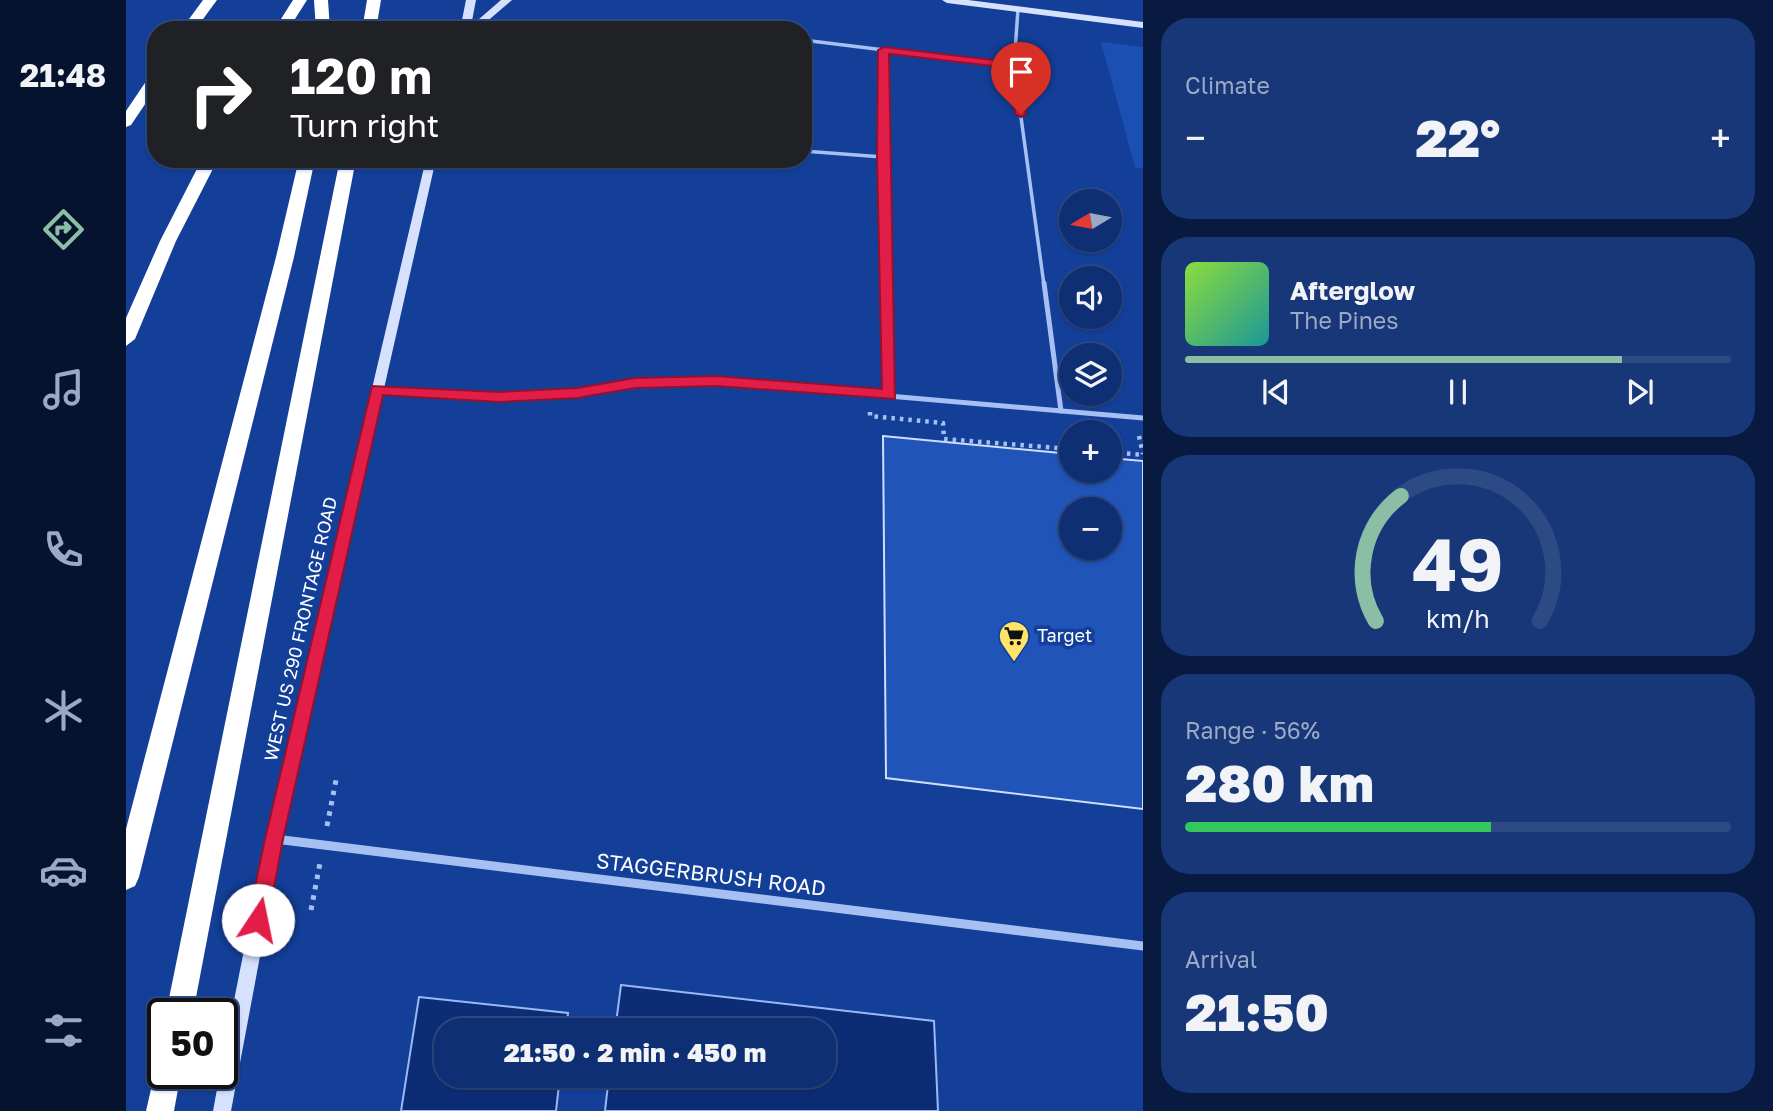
<!DOCTYPE html>
<meta charset="utf-8">
<style>
body{margin:0;font-family:"Golos Text",sans-serif;background:#173778;color:#f1f3f6;height:100vh;display:flex;flex-direction:column;font-size:26px;white-space:nowrap}
*{box-sizing:border-box;margin:0}
p{font-size:23px;color:#9ba9c4}
.icon{flex:none;width:38px;height:38px;fill:none;stroke:currentColor;stroke-width:2;stroke-linecap:round;stroke-linejoin:round}
.map{position:relative;flex:1;overflow:hidden}
.details{display:flex;flex-direction:column;gap:18px;padding:18px;background:#081a3f;width:630px}
.details>*{flex:none}
.banner{position:absolute;left:21px;top:21px;width:665px;height:147px;border-radius:28px;box-shadow:0 2px 5px #0004,0 0 0 2px #2e4a85;background:#202124;color:#fff;overflow:hidden}
.needle{width:46px;rotate:260deg}
.tools{position:absolute;left:933px;top:189px;display:grid;gap:14px}
.tools a{display:grid;place-items:center;width:63px;height:63px;border-radius:50%;background:#0e2f73;box-shadow:0 2px 5px #0004,0 0 0 2px #2e4a85;font-size:35px}
.speed{position:absolute;left:21px;top:998px;display:flex;gap:14px;font-size:35px;font-weight:700;text-align:center}
.speed>*{display:grid;place-content:center;width:91px;height:91px;border-radius:50%;background:#0e2f73;box-shadow:0 2px 5px #0004,0 0 0 2px #2e4a85;line-height:1}
.speed .limit{border:4px solid #111;border-radius:10px;background:#fff;color:#111}
.pin{position:absolute;display:grid;place-items:center;width:60px;height:60px;color:#fff;margin:-72px -30px;border-radius:50% 50% 50% 0;rotate:-45deg;box-shadow:0 0 7px #0007}
.pin .icon{rotate:45deg}
.me{position:absolute;width:77px;margin:-38px;rotate:11deg;stroke-linejoin:round;filter:drop-shadow(0 0 5px #0008)}
.turn{display:flex;align-items:center;gap:24px;height:147px;padding:0 28px;font-size:32px}
.turn .icon{width:91px;height:91px;stroke-width:2.5}
.turn b{display:block;font-size:49px;line-height:60px}
.big{font-size:52px;font-weight:800;line-height:1.1}
.details .tile{flex:1;display:flex;flex-direction:column;justify-content:center;gap:10px;min-width:0;padding:0 24px;border-radius:28px;background:#173778}
.details .dial{align-items:center;gap:0}
.dial svg{height:182px;overflow:visible;fill:none;stroke:#2e4a85;stroke-width:7;stroke-linecap:round;text-anchor:middle}
.dial text{fill:#f1f3f6;stroke:none}
.song{display:flex;align-items:center;gap:21px}
.cover{width:84px;height:84px;border-radius:10px;background:linear-gradient(135deg,hsl(90 70% 55%),hsl(180 70% 35%))}
.played{height:7px;border-radius:4px;background:linear-gradient(90deg,#8abfa5 80%,#2e4a85 80%)}
.keys{display:flex;justify-content:space-around;direction:ltr}
.heat{display:flex;justify-content:space-between;align-items:center;font-size:38px;direction:ltr}
.charge{height:10px;border-radius:5px;background:linear-gradient(90deg,#34c759 56%,#2e4a85 0)}
.trip{position:absolute;left:308px;top:1018px;width:402px;height:70px;border-radius:28px;background:#0e2f73;box-shadow:0 2px 5px #0004,0 0 0 2px #2e4a85;font-weight:800;line-height:70px;text-align:center}
main{display:flex;flex:1;min-height:0}
.dock{display:flex;flex-direction:column;width:126px;justify-content:space-around;align-items:center;background:#06132e;color:#9ba9c4}
.dock .icon{width:49px;height:49px}
.dock .current{color:#8abfa5}
.dock b{font-size:32px;color:#f1f3f6}
.map>svg:first-child{display:block}
.green{fill:#1b4fb3}
.water{fill:#0c2d75;stroke:#98b9f6;stroke-width:2}
.building{fill:#2154b8;stroke:#cedefd;stroke-width:2;fill-rule:evenodd}
.lines{fill:none;stroke-linecap:round;stroke-linejoin:round}
.path-far1{stroke:#a6c0f3;stroke-width:4.5;stroke-dasharray:3.5 5;stroke-linecap:butt}
.path{stroke:#a6c0f3;stroke-width:5;stroke-dasharray:4.5 6;stroke-linecap:butt}
.service-far1{stroke:#a6c0f3;stroke-width:3.5}
.service{stroke:#a6c0f3;stroke-width:5}
.minor{stroke:#a6c0f3;stroke-width:9}
.secondary{fill:#d6e2fd;fill-rule:evenodd}
.motorway{fill:#fff;fill-rule:evenodd}
.route{fill:#e11d48;stroke:#92132f;stroke-width:2}
.labels{text-anchor:middle;stroke-width:7;stroke-linejoin:round;paint-order:stroke}
.street-label{font-size:18px;fill:#fff;stroke:#133f99}
.poi-label{font-size:18px;fill:#fff;stroke:#133f99;text-anchor:start}
.near-street-label{font-size:21px;fill:#fff;stroke:#133f99}
</style>
<main>
<nav class="dock">
<b>21:48</b>
<svg class="icon current" aria-label="directions" viewBox="0 0 24 24"><path d="M12 3l9 9-9 9-9-9zM9 14v-3h6M13 9l2 2-2 2"/></svg>
<svg class="icon" aria-label="music" viewBox="0 0 24 24"><path d="M9 18V5l10-2v13"/><circle cx="6" cy="18" r="3"/><circle cx="16" cy="16" r="3"/></svg>
<svg class="icon" aria-label="phone" viewBox="0 0 24 24"><path d="M5 4h4l2 5-3 2q2 4 5 5l2-3 5 2v4C11 20 4 13 5 4z"/></svg>
<svg class="icon" aria-label="climate" viewBox="0 0 24 24"><path d="M12 3v18M4 7l16 10M4 17L20 7"/></svg>
<svg class="icon" aria-label="car" viewBox="0 0 24 24"><path d="M5 17H2v-5l4-1 3-4h7l3 4 3 1v5h-3M9 17h6M6 11h13"/><circle cx="7" cy="17" r="2"/><circle cx="17" cy="17" r="2"/></svg>
<svg class="icon" aria-label="filters" viewBox="0 0 24 24"><path d="M4 7h16M4 17h16"/><circle cx="9" cy="7" r="2"/><circle cx="15" cy="17" r="2"/></svg>
</nav>
<div class="map">
<svg width="1017" height="1111" viewBox="0 0 1017 1111">
<rect width="100%" height="100%" fill="#133f99"/>
<!-- green -->
<path class="green" d="M975,42L1017,47V169L1009,167Z"/>
<!-- water -->
<g class="water">
<path d="M495,985L808,1021L812,1111H479L483,1076H698V1031H489Z"/>
<path d="M293,997L442,1013L440,1031H320V1076H434L430,1111H275Z"/>
</g>
<!-- building -->
<path class="building" d="M757,436L945,454V471H984V458L1017,461V809L760,778ZM945,509H984V548H945Z"/>
<g class="lines">
<!-- path-far1 -->
<g class="path-far1">
<path d="M744,412V416L817,423L818,439L945,449"/>
<path d="M1013,436L1017,454"/>
<path d="M984,452L1017,455"/>
</g>
<!-- path -->
<g class="path">
<path d="M201,826L211,775"/>
<path d="M185,910L194,863"/>
</g>
<!-- service-far1 -->
<g class="service-far1">
<path d="M478,30L524,22L604,30"/>
<path d="M677,40L888,66L892,9"/>
<path d="M758,50L760,285"/>
<path d="M888,66L918,285"/>
<path d="M677,151L757,157"/>
</g>
<!-- service -->
<g class="service">
<path d="M760,283L763,395"/>
<path d="M918,283L935,411"/>
<path d="M252,390L373,397L451,393L509,383L590,381L1017,418"/>
</g>
<!-- minor -->
<path class="minor" d="M149,839L1017,946"/>
<!-- secondary -->
<g class="secondary">
<path d="M340,0H350L345,26L375,0H386L351,30H334Z"/>
<path d="M816,0H842L1017,22V28L821,3Z"/>
<path d="M300,159H310L156,839L105,1111H87L94,1073H96V1061L140,839Z"/>
</g>
<!-- motorway -->
<g class="motorway">
<path d="M77,0H91L69,30H55Z"/>
<path d="M167,0H181L162,30H148Z"/>
<path d="M188,0H202L204,30H190Z"/>
<path d="M241,0H255L250,30H236Z"/>
<path d="M30,73V88L5,125L0,127V111L25,74Z"/>
<path d="M76,159H92L50,241L9,339L0,346V318L34,241Z"/>
<path d="M173,159H189L168,257L13,877L9,886L0,890V829L150,257Z"/>
<path d="M214,159H230L67,1013H40Z"/>
<path d="M37,1061V1073H55L48,1111H20L31,1063Z"/>
</g>
</g>
<!-- route -->
<path class="route" d="M758,47L892,63L900,114L895,117L889,114L883,68L763,54L769,399L590,386L509,388L451,398L373,402L257,395L157,839L142,920L139,927L132,930L125,927L122,920L139,839L246,386L373,392L451,388L509,378L590,376L756,389L751,157L752,50Z"/>
<!-- icons -->
<defs>
<g id="supermarket-pin" transform="scale(1.575)"><path d="M0 17L-7.5 6A9.5 9.5 0 1 1 7.5 6Z" fill="#ffe468" stroke="#133f99"/><path d="M-6-5.5h2.5l.6 2H6L4.5 2H-2.5L-4.4-4H-6ZM-1.5 3.2a1.3 1.3 0 1 0 .1 0ZM3 3.2a1.3 1.3 0 1 0 .1 0Z" fill="#111"/></g>
</defs>
<g fill-rule="evenodd">
<use href="#supermarket-pin" x="888" y="636"/>
</g>
<g class="labels">
<!-- street labels -->
<g class="street-label">
<text transform="translate(175 629) rotate(-77)" y="6">WEST US 290 FRONTAGE ROAD</text>
</g>
<!-- poi labels -->
<g class="poi-label">
<text x="911" y="642">Target</text>
</g>
<!-- near-street labels -->
<g class="near-street-label">
<text transform="translate(585 875) rotate(7)" y="7">STAGGERBRUSH ROAD</text>
</g>
</g>
</svg>
<div class="tools">
<a><svg class="needle" viewBox="-14 -14 28 28"><path d="M0-13l5 13h-10z" fill="#e53935"/><path d="M0 13l5-13h-10z" fill="#9ba9c4"/></svg></a>
<a><svg class="icon" aria-label="sound" viewBox="0 0 24 24"><path d="M4 9h4l5-4v14l-5-4H4zM17 9q2 3 0 6"/></svg></a>
<a><svg class="icon" aria-label="layers" viewBox="0 0 24 24"><path d="M12 4l9 5-9 5-9-5zM3 14l9 5 9-5"/></svg></a>
<a>+</a>
<a>−</a>
</div>
<div class="speed"><div class="limit">50</div></div>
<div class="pin" style="left:895px;top:114px;background:#d93025"><svg class="icon" aria-label="arrive" viewBox="0 0 24 24"><path d="M6 21V4h12l-3 4 3 4H6"/></svg></div>
<svg class="me" style="left:132px;top:920px" viewBox="-20 -20 40 40"><circle r="19" fill="#fff"/><path d="M0-13L10 11 0 6-10 11z" fill="#e11d48"/></svg>
<div class="trip">21:50 · 2 min · 450 m</div>
<div class="banner">
<div class="turn"><svg class="icon" aria-label="right" viewBox="0 0 24 24"><path d="M7 20v-9h11M14 6l5 5-5 5"/></svg><div><b>120 m</b>Turn right</div></div>
</div>
</div>
<section class="details">
<div class="tile"><p>Climate</p>
<div class="heat"><a>−</a><b class="big">22°</b><a>+</a></div>
</div>
<div class="tile">
<div class="song"><i class="cover"></i><div><b>Afterglow</b><p>The Pines</p></div></div>
<div class="played"></div>
<div class="keys"><svg class="icon" aria-label="previous" viewBox="0 0 24 24"><path d="M18 5L8 12l10 7zM5 5v14"/></svg><svg class="icon" aria-label="pause" viewBox="0 0 24 24"><path d="M8 5v14M16 5v14"/></svg><svg class="icon" aria-label="next" viewBox="0 0 24 24"><path d="M6 5l10 7-10 7zM19 5v14"/></svg></div>
</div>
<div class="tile dial"><svg viewBox="0 0 100 80">
<path d="M14 69A42 42 0 1 1 86 69"/>
<path d="M14 69A42 42 0 0 1 25 14" stroke="#8abfa5"/>
<text x="50" y="56" font-size="32" font-weight="700">49</text>
<text x="50" y="72" font-size="11">km/h</text>
</svg></div>
<div class="tile"><p>Range · 56%</p><b class="big">280 km</b><div class="charge"></div></div>
<div class="tile"><p>Arrival</p><b class="big">21:50</b></div>
</section>
</main>
